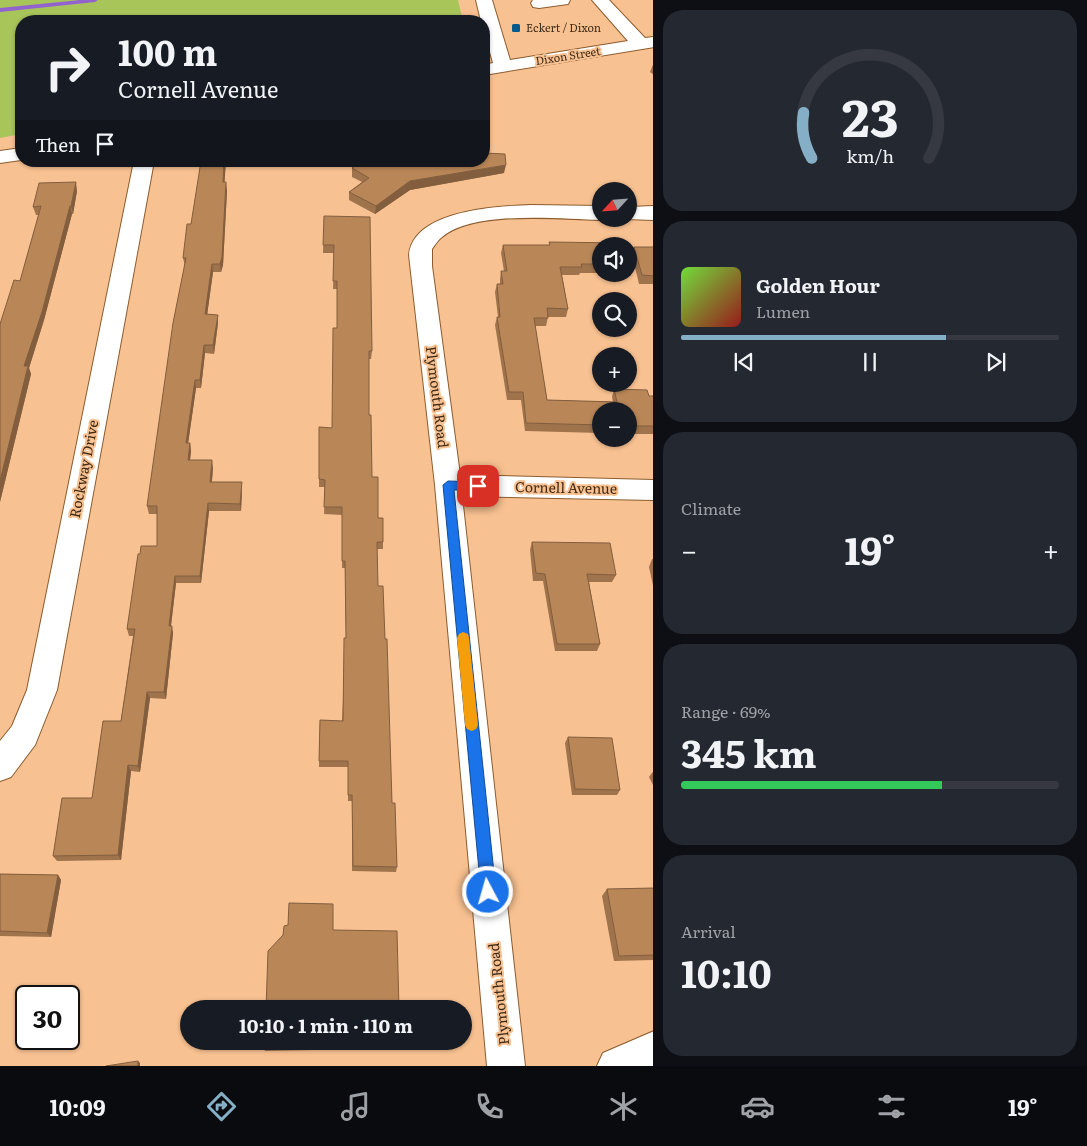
<!DOCTYPE html>
<meta charset="utf-8">
<style>
body{margin:0;font-family:Literata,serif;background:#242831;color:#f1f3f6;height:100vh;display:flex;flex-direction:column;font-size:19px;white-space:nowrap}
*{box-sizing:border-box;margin:0}
p{font-size:16px;color:#9ea1a6}
.icon{flex:none;width:28px;height:28px;fill:none;stroke:currentColor;stroke-width:2;stroke-linecap:round;stroke-linejoin:round}
.map{position:relative;flex:1;overflow:hidden}
.drawer{display:flex;flex-direction:column;gap:10px;padding:10px;background:#0d0f14;width:434px}
.drawer>*{flex:none}
.hud{position:absolute;left:15px;top:15px;width:475px;height:152px;border-radius:20px;box-shadow:0 1px 4px #0004;background:#171b24;color:#f1f3f6;overflow:hidden}
.needle{width:32px;rotate:244deg}
.buttons{position:absolute;left:592px;top:182px;display:grid;gap:10px}
.buttons a{display:grid;place-items:center;width:45px;height:45px;border-radius:50%;background:#171b24;box-shadow:0 1px 4px #0004;font-size:25px}
.speed{position:absolute;left:15px;top:985px;display:flex;gap:10px;font-size:25px;font-weight:700;text-align:center}
.speed>*{display:grid;place-content:center;width:65px;height:65px;border-radius:50%;background:#171b24;box-shadow:0 1px 4px #0004;line-height:1}
.speed .limit{border:2px solid #111;border-radius:8px;background:#fff;color:#111}
.pin{position:absolute;display:grid;place-items:center;width:42px;height:42px;color:#fff;margin:-21px;border-radius:10px;box-shadow:0 2px 8px #0006}
.me{position:absolute;width:55px;margin:-28px;rotate:354deg;stroke-linejoin:round;filter:drop-shadow(0 0 4px #0008)}
.turn{display:flex;align-items:center;gap:18px;height:105px;padding:0 20px;font-size:22px}
.turn .icon{width:65px;height:65px;stroke-width:2.5}
.turn b{display:block;font-size:35px;line-height:42px}
.then{display:flex;align-items:center;height:48px;padding:0 20px;background:#0003;gap:10px;font-size:19px}
.big{font-size:38px;font-weight:700;line-height:1.1}
.drawer .tile{flex:1;display:flex;flex-direction:column;justify-content:center;gap:8px;min-width:0;padding:0 18px;border-radius:20px;background:#242831}
.drawer .dial{align-items:center;gap:0}
.dial svg{height:130px;overflow:visible;fill:none;stroke:#363941;stroke-width:7;stroke-linecap:round;text-anchor:middle}
.dial text{fill:#f1f3f6;stroke:none}
.song{display:flex;align-items:center;gap:15px}
.cover{width:60px;height:60px;border-radius:8px;background:linear-gradient(135deg,hsl(100 70% 55%),hsl(0 70% 35%))}
.played{height:5px;border-radius:2px;background:linear-gradient(90deg,#85afc6 70%,#363941 70%)}
.keys{display:flex;justify-content:space-around;direction:ltr}
.heat{display:flex;justify-content:space-between;align-items:center;font-size:28px;direction:ltr}
.charge{height:8px;border-radius:4px;background:linear-gradient(90deg,#34c759 69%,#363941 0)}
.trip{position:absolute;left:180px;top:1000px;width:292px;height:50px;border-radius:25px;background:#171b24;box-shadow:0 1px 4px #0004;font-weight:700;line-height:50px;text-align:center}
.menu{display:flex;height:80px;justify-content:space-around;align-items:center;background:#090b0e;color:#9ea1a6}
.menu .icon{width:35px;height:35px}
.menu .current{color:#85afc6}
.menu b{font-size:22px;color:#f1f3f6}
main{display:flex;flex:1;min-height:0}
.map>svg:first-child{display:block}
.green{fill:#a8c55a}
.lines{fill:none;stroke-linecap:round;stroke-linejoin:round}
.stream{fill:#9262ce;fill-rule:evenodd}
.minor-casing{stroke:#8c5c2e;stroke-width:2}
.minor{fill:#fff;fill-rule:evenodd}
.wall{fill:#9f734c}
.shaded-wall{fill:#825e3e}
.building{fill:#b98658;stroke:#825e3e}
.route{fill:#1a73e8;stroke:#114b97}
.slow{fill:#f59e0b}
.poi-dot{fill:#005b8c;stroke:#f8c191;stroke-width:2}
.labels{text-anchor:middle;stroke-width:4;stroke-linejoin:round;paint-order:stroke}
.far-poi-label{font-size:11px;fill:#3f2a16;stroke:#f8c191;text-anchor:start}
.far-street-label{font-size:11px;fill:#3f2a16;stroke:#f8c191}
.street-label{font-size:14px;fill:#3f2a16;stroke:#f8c191}
</style>
<main>
<div class="map">
<svg width="654" height="1066" viewBox="0 0 654 1066">
<rect width="100%" height="100%" fill="#f8c191"/>
<!-- green -->
<path class="green" d="M0,0H458L463,21H21V134L0,138Z"/>
<g class="lines">
<!-- stream -->
<path class="stream" d="M80,0H98L95,2L0,12V8Z"/>
<!-- minor casing -->
<g class="minor-casing">
<g id="minor">
<path d="M476,0H492L510,60L628,41L592,0H609L645,38L654,37V47L484,75V65L493,63L484,30V21H481Z"/>
<path d="M533,0H570L568,4L539,8L533,7L531,3Z"/>
<path d="M21,148V160L0,163V151Z"/>
<path d="M134,161H154L57,690L35,745L11,777L0,781V741L12,726L27,690Z"/>
<path d="M531,205L601,206V219H604L601,220C560,219 474,210 442,237C438,240 435,245 432,249V266L460,475L654,480V500L462,496L525,1066H487L435,485L409,255C413,210 498,206 531,205Z"/>
<path d="M654,206V220L626,219H629V207Z"/>
<path d="M654,1031V1066H597L603,1053Z"/>
</g>
</g>
<!-- minor -->
<use href="#minor" class="minor"/>
</g>
<!-- wall -->
<g class="wall">
<path d="M654,62V75L650,72Z"/>
<path d="M226,161L224,182L227,191L223,265L221,272H213L207,315L218,323L214,354L205,353L201,388H196L188,443H190L191,451L190,460L213,468L212,482L242,490L241,511H209L201,583H176L171,626L173,633L166,699L150,698L140,772L131,771L121,860L57,861L53,856L92,798L121,721L133,636H129L127,629L140,554L157,546V514H149L147,506L185,266L183,258L191,224Z"/>
<path d="M352,168L504,173L410,190L375,214L349,200V192L362,182L352,177Z"/>
<path d="M77,191L73,214H72L44,320L29,368L31,374L0,502L20,281L39,215H36L33,207Z"/>
<path d="M324,216L372,351L371,359H369V415L372,477L378,518L383,542V549H377L378,586L385,639L392,803L397,867L396,872L352,871V801H348V767H319L320,720L342,721L346,638L345,568H342V515L324,514L325,487H319V427L332,428L337,328V289H333L334,253H323Z"/>
<path d="M549,242L601,246V273H580L579,275H562L568,309L566,317H548L546,326H535L547,400L613,402L612,397L614,389L649,396H654V434H629V411H601V433L525,431L521,400H507L495,325L497,317H498L495,292L497,284H500V280L501,271H504L501,253L503,245H549Z"/>
<path d="M634,247H654V284H639L632,255Z"/>
<path d="M532,542L616,575L612,582H589L600,644L597,651H555L543,581H533L530,550Z"/>
<path d="M652,559H654V590L649,567Z"/>
<path d="M568,737L620,790L617,795H572L565,743Z"/>
<path d="M654,770V787L649,777Z"/>
<path d="M0,874L58,875L61,880L51,937L0,936Z"/>
<path d="M654,888V960L614,961L602,896L607,889Z"/>
<path d="M315,1041L314,1050L265,1051L264,1048Z"/>
</g>
<!-- shaded-wall -->
<g class="shaded-wall">
<path d="M224,161H226L224,191L223,182Z"/>
<path d="M506,165L504,173L410,190L375,214L376,206L410,181Z"/>
<path d="M76,182L77,191L73,214L71,206Z"/>
<path d="M226,182L227,191L223,265L221,272L220,264Z"/>
<path d="M70,206L72,214L44,320L29,368L31,374L0,502V481L24,366Z"/>
<path d="M212,264L213,272L206,323L205,314Z"/>
<path d="M218,315V323L214,354L213,345Z"/>
<path d="M204,345L205,353L201,388L200,380Z"/>
<path d="M195,380L196,388L187,451L186,443Z"/>
<path d="M190,443L191,451L189,468L188,460Z"/>
<path d="M212,460L213,468L211,489L210,482Z"/>
<path d="M242,482V490L241,511L240,504Z"/>
<path d="M208,503L209,511L201,583L200,576Z"/>
<path d="M175,576L176,583L170,633L169,626Z"/>
<path d="M172,626L173,633L166,699L164,692Z"/>
<path d="M147,692L150,698L140,772L138,766Z"/>
<path d="M128,765L131,771L121,860L118,855Z"/>
<path d="M58,875L61,880L51,937L47,933Z"/>
<path d="M138,1061L140,1063V1066H138Z"/>
</g>
<!-- building -->
<g class="building">
<path d="M484,153L505,154L506,165L410,181L376,206L349,192L369,178L352,168L362,161H484Z"/>
<path d="M201,161H224L223,182H226L222,257L220,264H212L205,314L218,315L213,345H204L200,380H195L186,443H190L188,460H212L210,482H242L240,504L208,503L200,576H175L169,626H172L164,692H147L138,766L128,765L118,855L53,856L62,798H92L103,721H121L135,629H127L138,554H140L141,546H157V506H147L173,323L186,258H183L187,224H191Z"/>
<path d="M76,182L71,206H70L42,312L24,366H28L0,481V324L14,280L20,281L41,206L33,207L39,183Z"/>
<path d="M324,216L370,217L372,351H369V415H371L372,477H378V518H383V542H377L378,586H383L385,639H387L392,803H395L397,867L353,866L352,795H348V761H319L320,720L343,721L344,638H346L345,561H342V507H324L325,480L319,479V427L332,428L333,328H337V281H333L334,245H323Z"/>
<path d="M549,242L624,243V246H601V264H581L582,267H560L568,309L547,308L548,318H534L547,400L617,402L614,389L647,390L649,396H654V426H629V411H601V425L526,423L523,392H509L497,317H500L497,284H503L501,271H507L503,245H550Z"/>
<path d="M634,247H654V276L642,275Z"/>
<path d="M532,542L610,543L616,575L587,574L600,644H557L545,574L536,573Z"/>
<path d="M568,737L612,738L620,790L575,789Z"/>
<path d="M0,874L58,875L47,933L0,931Z"/>
<path d="M654,888V955L619,956L607,889Z"/>
<path d="M289,903L333,904V930L397,931L399,1009H266L268,951L283,935L284,926L288,925Z"/>
<path d="M264,1041H315L314,1047L264,1048Z"/>
<path d="M138,1061V1066H106Z"/>
</g>
<!-- route -->
<path class="route" d="M448,481L478,482L483,486L478,490H454L496,892L493,897L488,899L483,897L481,892L443,485Z"/>
<!-- slow -->
<path class="slow" d="M463,632L468,634L469,638L478,725L476,729L472,731L467,729L465,725L457,638L459,634Z"/>
<!-- markers -->
<rect class="poi-dot" x="511" y="23" width="10" height="10" rx="2.5"/>
<g class="labels">
<!-- far-poi labels -->
<g class="far-poi-label">
<text x="526" y="32">Eckert / Dixon</text>
</g>
<!-- far-street labels -->
<g class="far-street-label">
<text transform="translate(568 56) rotate(-9)" y="4">Dixon Street</text>
</g>
<!-- street labels -->
<g class="street-label">
<text transform="translate(437 397) rotate(83)" y="5">Plymouth Road</text>
<text transform="translate(84 469) rotate(-79)" y="5">Rockway Drive</text>
<text transform="translate(566 488) rotate(1)" y="5">Cornell Avenue</text>
<text transform="translate(499 994) rotate(-96)" y="5">Plymouth Road</text>
</g>
</g>
</svg>
<div class="buttons">
<a><svg class="needle" viewBox="-14 -14 28 28"><path d="M0-13l5 13h-10z" fill="#e53935"/><path d="M0 13l5-13h-10z" fill="#9ea1a6"/></svg></a>
<a><svg class="icon" aria-label="sound" viewBox="0 0 24 24"><path d="M4 9h4l5-4v14l-5-4H4zM17 9q2 3 0 6"/></svg></a>
<a><svg class="icon" aria-label="search" viewBox="0 0 24 24"><circle cx="10" cy="10" r="6"/><path d="M15 15l6 6"/></svg></a>
<a>+</a>
<a>−</a>
</div>
<div class="speed"><div class="limit">30</div></div>
<div class="pin" style="left:478px;top:486px;background:#d93025"><svg class="icon" aria-label="arrive" viewBox="0 0 24 24"><path d="M6 21V4h12l-3 4 3 4H6"/></svg></div>
<svg class="me" style="left:488px;top:892px" viewBox="-20 -20 40 40"><circle r="17" fill="#1a73e8" stroke="#fff" stroke-width="3"/><path d="M0-11L8 9 0 5-8 9z" fill="#fff"/></svg>
<div class="trip">10:10 · 1 min · 110 m</div>
<div class="hud">
<div class="turn"><svg class="icon" aria-label="right" viewBox="0 0 24 24"><path d="M7 20v-9h11M14 6l5 5-5 5"/></svg><div><b>100 m</b>Cornell Avenue</div></div>
<div class="then">Then<svg class="icon" aria-label="arrive" viewBox="0 0 24 24"><path d="M6 21V4h12l-3 4 3 4H6"/></svg></div>
</div>
</div>
<section class="drawer">
<div class="tile dial"><svg viewBox="0 0 100 80">
<path d="M14 69A42 42 0 1 1 86 69"/>
<path d="M14 69A42 42 0 0 1 9 41" stroke="#85afc6"/>
<text x="50" y="56" font-size="32" font-weight="700">23</text>
<text x="50" y="72" font-size="11">km/h</text>
</svg></div>
<div class="tile">
<div class="song"><i class="cover"></i><div><b>Golden Hour</b><p>Lumen</p></div></div>
<div class="played"></div>
<div class="keys"><svg class="icon" aria-label="previous" viewBox="0 0 24 24"><path d="M18 5L8 12l10 7zM5 5v14"/></svg><svg class="icon" aria-label="pause" viewBox="0 0 24 24"><path d="M8 5v14M16 5v14"/></svg><svg class="icon" aria-label="next" viewBox="0 0 24 24"><path d="M6 5l10 7-10 7zM19 5v14"/></svg></div>
</div>
<div class="tile"><p>Climate</p>
<div class="heat"><a>−</a><b class="big">19°</b><a>+</a></div>
</div>
<div class="tile"><p>Range · 69%</p><b class="big">345 km</b><div class="charge"></div></div>
<div class="tile"><p>Arrival</p><b class="big">10:10</b></div>
</section>
</main>
<nav class="menu">
<b>10:09</b>
<svg class="icon current" aria-label="directions" viewBox="0 0 24 24"><path d="M12 3l9 9-9 9-9-9zM9 14v-3h6M13 9l2 2-2 2"/></svg>
<svg class="icon" aria-label="music" viewBox="0 0 24 24"><path d="M9 18V5l10-2v13"/><circle cx="6" cy="18" r="3"/><circle cx="16" cy="16" r="3"/></svg>
<svg class="icon" aria-label="phone" viewBox="0 0 24 24"><path d="M5 4h4l2 5-3 2q2 4 5 5l2-3 5 2v4C11 20 4 13 5 4z"/></svg>
<svg class="icon" aria-label="climate" viewBox="0 0 24 24"><path d="M12 3v18M4 7l16 10M4 17L20 7"/></svg>
<svg class="icon" aria-label="car" viewBox="0 0 24 24"><path d="M5 17H2v-5l4-1 3-4h7l3 4 3 1v5h-3M9 17h6M6 11h13"/><circle cx="7" cy="17" r="2"/><circle cx="17" cy="17" r="2"/></svg>
<svg class="icon" aria-label="filters" viewBox="0 0 24 24"><path d="M4 7h16M4 17h16"/><circle cx="9" cy="7" r="2"/><circle cx="15" cy="17" r="2"/></svg>
<b>19°</b>
</nav>
